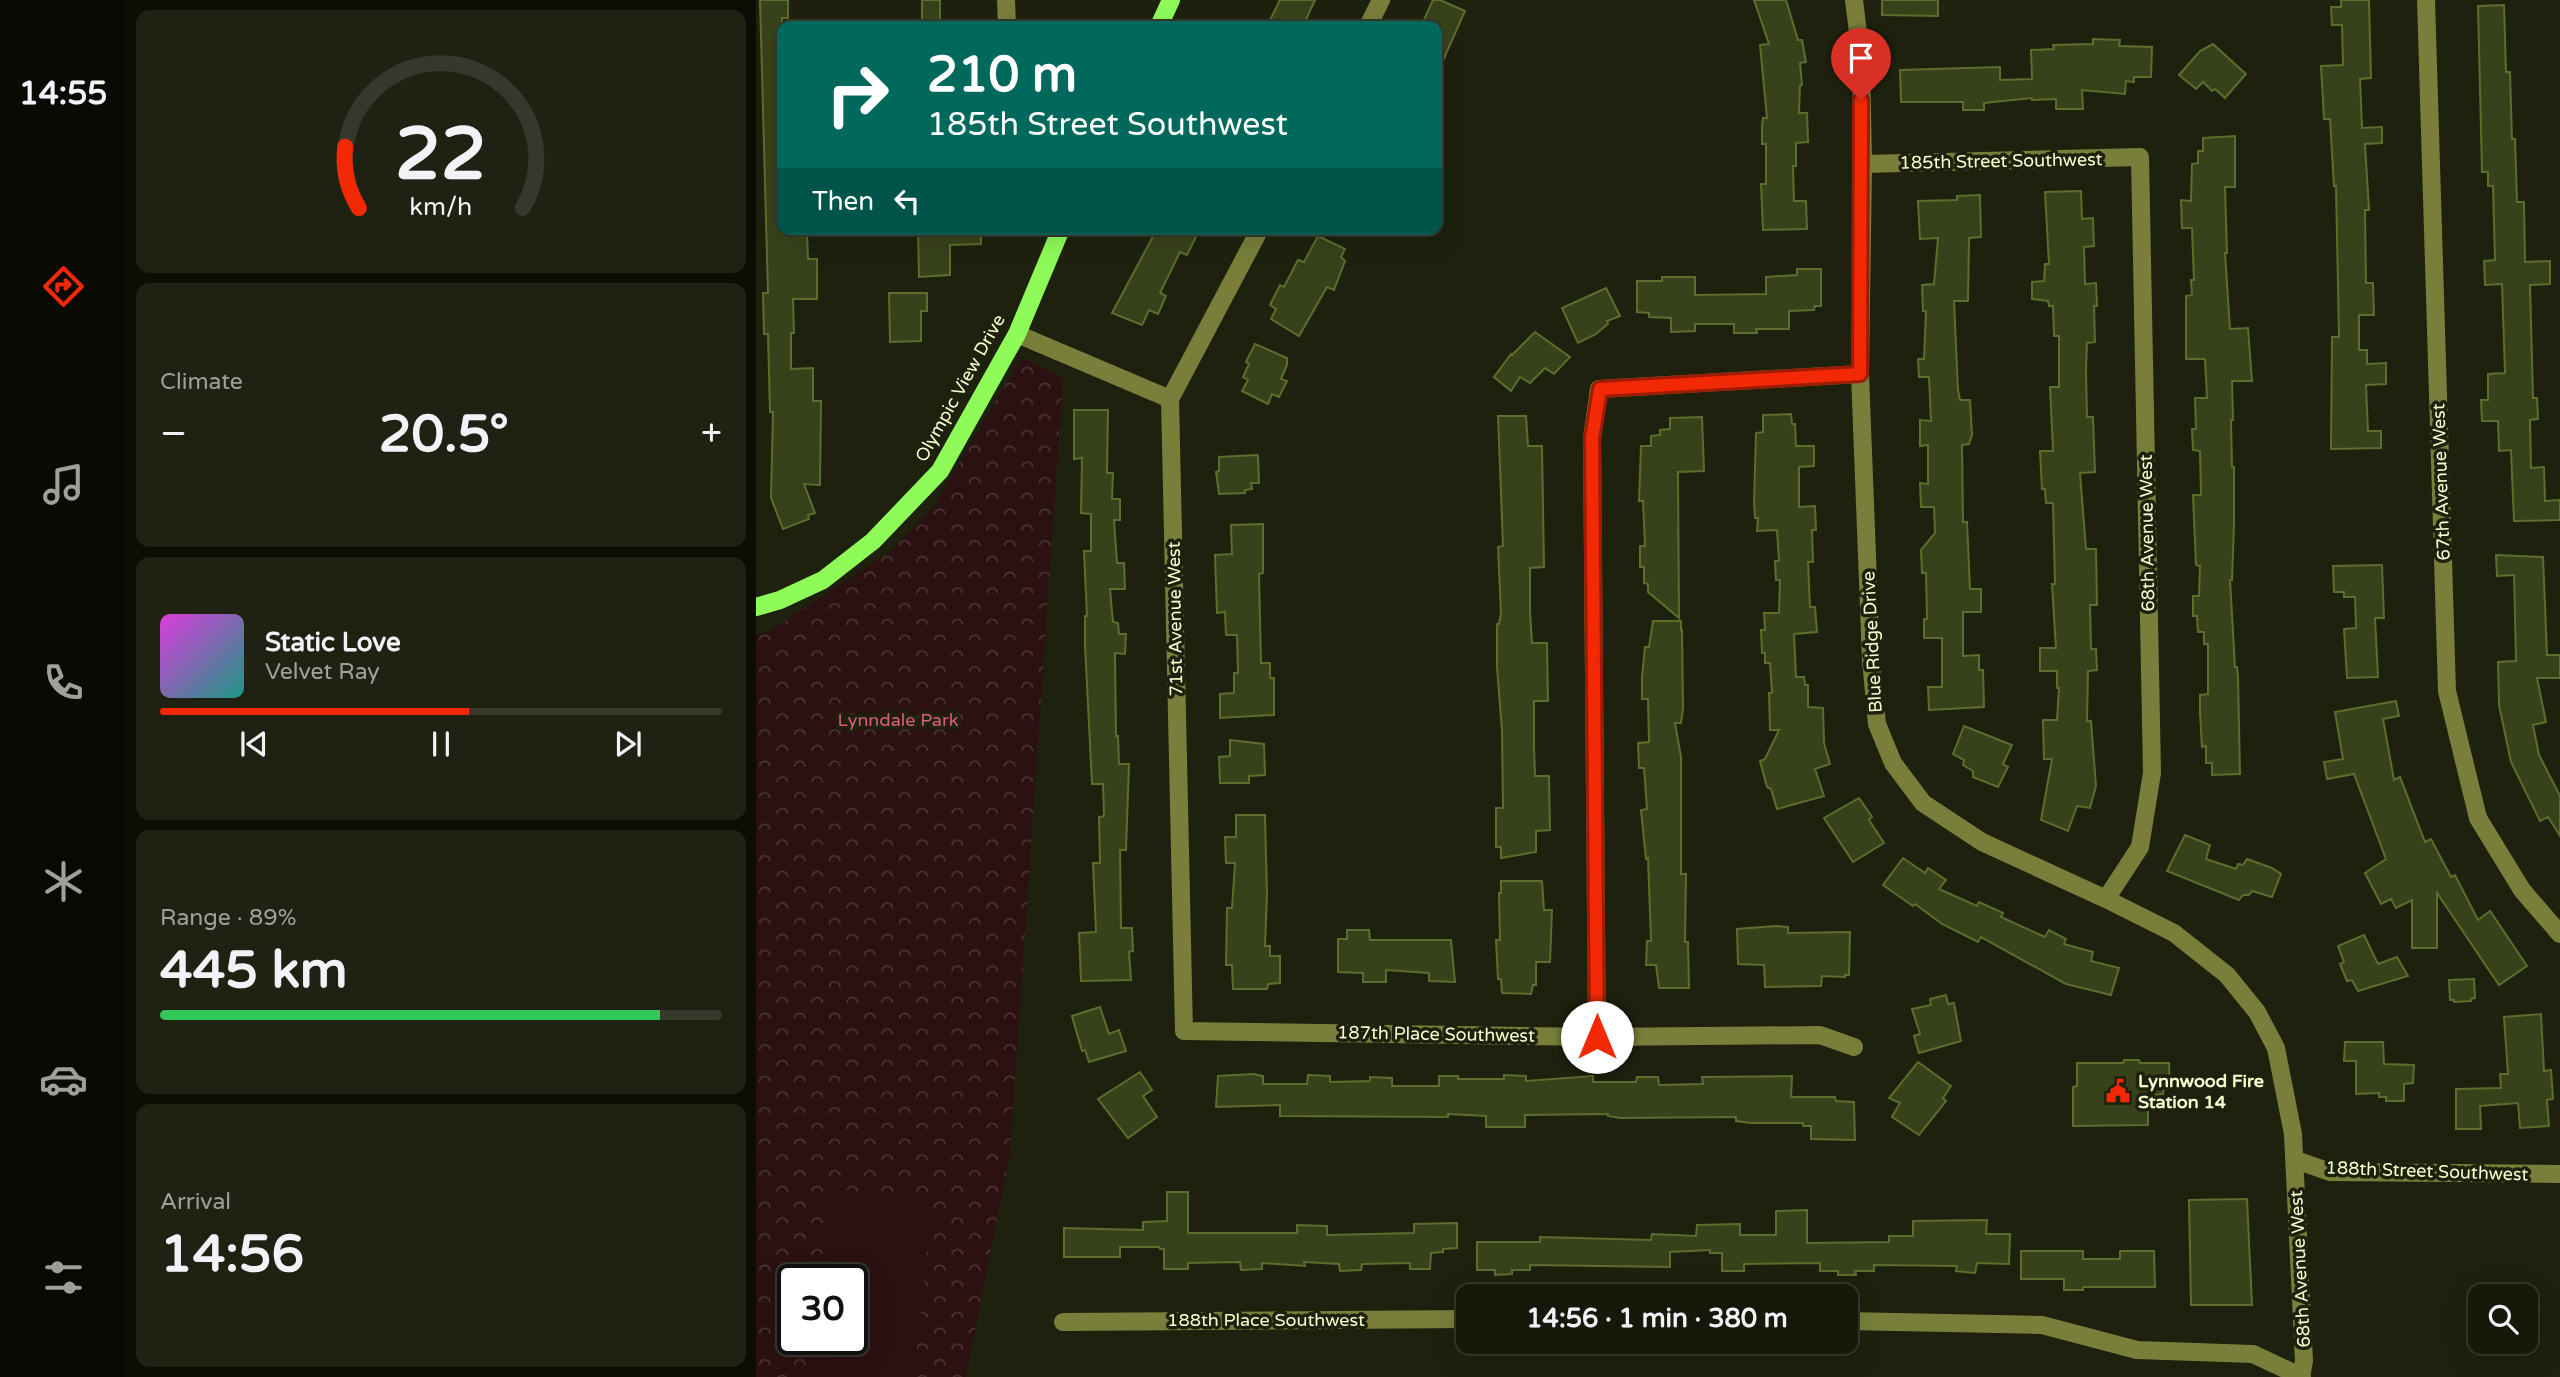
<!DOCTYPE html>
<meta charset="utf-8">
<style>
body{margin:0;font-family:"Varela Round",sans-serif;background:#1f2213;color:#f1f3f6;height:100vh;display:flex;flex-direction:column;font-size:26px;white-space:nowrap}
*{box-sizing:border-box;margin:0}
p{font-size:23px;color:#9ea09c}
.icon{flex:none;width:38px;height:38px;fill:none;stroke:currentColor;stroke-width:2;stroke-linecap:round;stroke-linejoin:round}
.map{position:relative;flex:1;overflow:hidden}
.drawer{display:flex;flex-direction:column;gap:10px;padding:10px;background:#0c0e06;width:630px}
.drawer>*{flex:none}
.hud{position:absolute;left:21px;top:21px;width:665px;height:214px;border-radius:14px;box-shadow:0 7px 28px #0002,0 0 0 2px #35382b;background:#00695c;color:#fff;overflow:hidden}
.tools{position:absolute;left:1712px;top:1284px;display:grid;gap:14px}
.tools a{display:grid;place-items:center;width:70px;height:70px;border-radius:14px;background:#16190a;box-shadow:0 7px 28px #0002,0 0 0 2px #35382b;font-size:35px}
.speed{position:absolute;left:21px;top:1264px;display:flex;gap:14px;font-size:35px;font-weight:700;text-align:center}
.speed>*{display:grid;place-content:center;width:91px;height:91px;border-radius:50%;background:#16190a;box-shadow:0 7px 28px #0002,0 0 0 2px #35382b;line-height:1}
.speed .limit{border:4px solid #111;border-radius:10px;background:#fff;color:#111}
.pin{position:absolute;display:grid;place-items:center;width:60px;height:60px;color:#fff;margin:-72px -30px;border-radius:50% 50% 50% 0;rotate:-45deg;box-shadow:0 0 7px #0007}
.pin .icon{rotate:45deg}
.me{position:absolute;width:77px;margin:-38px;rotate:0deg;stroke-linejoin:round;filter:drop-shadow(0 0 5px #0008)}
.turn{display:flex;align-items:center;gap:24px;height:147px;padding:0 35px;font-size:32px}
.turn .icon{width:91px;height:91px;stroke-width:2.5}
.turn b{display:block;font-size:49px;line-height:60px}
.then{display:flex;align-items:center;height:66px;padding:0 35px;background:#0003;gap:14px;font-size:26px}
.big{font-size:52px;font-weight:800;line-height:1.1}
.drawer .widget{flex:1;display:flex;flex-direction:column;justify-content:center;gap:10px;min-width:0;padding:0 24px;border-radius:14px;background:#1f2213}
.drawer .dial{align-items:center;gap:0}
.dial svg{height:182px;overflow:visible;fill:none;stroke:#35382b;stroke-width:7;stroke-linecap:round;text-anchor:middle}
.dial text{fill:#f1f3f6;stroke:none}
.song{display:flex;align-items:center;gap:21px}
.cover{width:84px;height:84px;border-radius:10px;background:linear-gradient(135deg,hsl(300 70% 55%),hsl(170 70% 35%))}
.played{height:7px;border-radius:4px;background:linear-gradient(90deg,#f32906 55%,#35382b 55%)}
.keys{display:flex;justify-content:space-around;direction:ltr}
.heat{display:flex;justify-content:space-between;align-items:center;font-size:38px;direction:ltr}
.charge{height:10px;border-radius:5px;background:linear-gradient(90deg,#34c759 89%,#35382b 0)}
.trip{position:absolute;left:700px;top:1284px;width:402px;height:70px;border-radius:14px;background:#16190a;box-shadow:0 7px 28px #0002,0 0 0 2px #35382b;font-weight:800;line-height:70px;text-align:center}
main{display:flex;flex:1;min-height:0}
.tab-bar{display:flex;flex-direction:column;width:126px;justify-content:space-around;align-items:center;background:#090a04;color:#9ea09c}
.tab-bar .icon{width:49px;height:49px}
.tab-bar .current{color:#f32906}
.tab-bar b{font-size:32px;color:#f1f3f6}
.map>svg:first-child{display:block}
.park{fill:url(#park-crowns);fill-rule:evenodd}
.pitch{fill:#2b1111}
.building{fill:#38421a;stroke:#5d6d2d;stroke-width:2}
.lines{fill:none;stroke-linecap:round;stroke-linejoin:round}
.minor{stroke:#797f3a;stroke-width:18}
.major{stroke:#8efb59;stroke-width:18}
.route-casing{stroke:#9e1b04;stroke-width:18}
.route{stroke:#f32906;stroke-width:12}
.labels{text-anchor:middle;stroke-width:7;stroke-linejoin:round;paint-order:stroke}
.street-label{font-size:18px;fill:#f6fecf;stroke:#1d210e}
.park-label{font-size:18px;fill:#dc5d77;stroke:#1d210e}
.poi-label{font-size:18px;font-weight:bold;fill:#f6fecf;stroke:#1d210e;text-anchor:start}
</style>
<main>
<nav class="tab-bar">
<b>14:55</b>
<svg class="icon current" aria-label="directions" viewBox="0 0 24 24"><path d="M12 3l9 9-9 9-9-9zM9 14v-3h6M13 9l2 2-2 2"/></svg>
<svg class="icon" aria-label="music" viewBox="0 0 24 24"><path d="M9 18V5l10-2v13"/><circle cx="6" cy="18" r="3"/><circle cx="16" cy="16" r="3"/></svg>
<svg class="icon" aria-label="phone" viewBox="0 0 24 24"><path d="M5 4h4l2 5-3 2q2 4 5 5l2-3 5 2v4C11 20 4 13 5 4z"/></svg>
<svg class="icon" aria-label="climate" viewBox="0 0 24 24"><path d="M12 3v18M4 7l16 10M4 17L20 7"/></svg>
<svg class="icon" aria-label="car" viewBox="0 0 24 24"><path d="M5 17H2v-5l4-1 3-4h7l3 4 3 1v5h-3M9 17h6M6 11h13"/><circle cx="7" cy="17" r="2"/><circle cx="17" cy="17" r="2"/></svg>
<svg class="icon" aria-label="filters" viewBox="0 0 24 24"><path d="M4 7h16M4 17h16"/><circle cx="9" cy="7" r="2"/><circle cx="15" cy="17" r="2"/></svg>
</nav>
<section class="drawer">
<div class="widget dial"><svg viewBox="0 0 100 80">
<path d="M14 69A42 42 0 1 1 86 69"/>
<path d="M14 69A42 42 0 0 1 8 42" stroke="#f32906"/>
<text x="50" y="56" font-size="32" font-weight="700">22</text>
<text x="50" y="72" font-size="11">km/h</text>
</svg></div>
<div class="widget"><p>Climate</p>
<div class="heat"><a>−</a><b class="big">20.5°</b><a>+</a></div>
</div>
<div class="widget">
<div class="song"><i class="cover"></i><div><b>Static Love</b><p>Velvet Ray</p></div></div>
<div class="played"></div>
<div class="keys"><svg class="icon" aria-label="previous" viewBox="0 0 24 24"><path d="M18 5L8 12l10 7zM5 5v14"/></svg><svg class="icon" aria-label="pause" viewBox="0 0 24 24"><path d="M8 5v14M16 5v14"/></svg><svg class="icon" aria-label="next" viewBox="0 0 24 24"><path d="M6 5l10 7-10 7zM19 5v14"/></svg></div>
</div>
<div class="widget"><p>Range · 89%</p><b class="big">445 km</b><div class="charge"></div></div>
<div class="widget"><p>Arrival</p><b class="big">14:56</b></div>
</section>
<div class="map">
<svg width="1804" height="1377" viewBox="0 0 1804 1377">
<defs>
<pattern id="park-crowns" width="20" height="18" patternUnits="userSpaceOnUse" patternTransform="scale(1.75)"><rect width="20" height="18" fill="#2b1111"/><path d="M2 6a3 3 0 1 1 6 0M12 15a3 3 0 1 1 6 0" fill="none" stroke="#4a3533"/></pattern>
</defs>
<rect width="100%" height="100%" fill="#1d210e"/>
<!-- park -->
<path class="park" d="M266,357L307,378L254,1152L210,1377H0V634L12,632L134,552L179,505ZM37,1279H96V1339H37Z"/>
<!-- pitch -->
<path class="pitch" d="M73,1188L176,1201L158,1377H54L57,1339H96V1279H64Z"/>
<!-- building -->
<g class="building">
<path d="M4,0H32V18H26V230L51,233L52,259H61V299H37L38,333H35V369L57,368V401H65L64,485L48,484L59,513L52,515L53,519L27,529L15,498L17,412H14L12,334H8L7,293H12Z"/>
<rect x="166" y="0" width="18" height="22"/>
<path d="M524,0H559L547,26H511Z"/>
<path d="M677,0H684L709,11L681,74V26H665Z"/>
<path d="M998,0H1030L1042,40H1046L1050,62L1044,63L1046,85L1044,86L1043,113H1051L1052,142L1040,143V166H1037L1038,201H1050L1051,229L1007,230L1005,184H1010V144H1006V126L1007,118H1011L1004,45L1013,44Z"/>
<path d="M1126,0H1182V16L1126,15Z"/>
<path d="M1585,0H1613L1615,78L1604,79L1606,128L1626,127V143L1609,144L1613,210H1609L1610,283H1617L1618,315H1603V350H1611V364L1630,363V384L1610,385L1612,431H1625V448L1575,449L1576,337H1583L1580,186H1578L1574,119H1568L1565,66L1587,65L1586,25H1576L1575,7H1585Z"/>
<path d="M1748,5L1750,72H1754L1756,139H1759L1761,202H1768L1769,262L1794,261V284L1774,285L1777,398H1781L1782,419L1774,420L1775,468L1788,467L1789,501L1804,500V520L1758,521L1755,450L1743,451L1742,421H1726L1725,400H1732V374L1749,373L1746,284L1729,285L1728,261L1739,260L1737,186H1732V172H1726L1722,6Z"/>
<path d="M1337,39L1364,40L1363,46L1396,47L1395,77H1378V82L1370,81L1369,94L1326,90L1327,109H1300V99L1276,100V98L1228,103V110H1207V102H1145L1144,70L1244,67V80L1276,79L1275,50L1298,49L1297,45L1337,44Z"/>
<path d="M1457,44L1490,74L1469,98L1459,89L1456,91L1447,82L1440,89L1423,75L1444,51Z"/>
<path d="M1479,136V187H1469L1471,253H1469L1474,329L1492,328L1496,381H1476L1477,420H1475L1476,467H1478V524L1476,580H1474L1479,667H1481L1482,677L1484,774L1456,775V763H1450V746L1446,747L1444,713V695L1452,694V644H1448V632H1442L1441,616H1437V596H1443L1444,566L1440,565L1437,495H1445L1444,451L1437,450L1436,429H1440L1439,398H1451L1449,359H1430V296L1436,295L1435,280H1438L1436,228H1426L1425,200L1435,201L1436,164L1442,163V151H1447V138Z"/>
<path d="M1325,191L1326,219L1337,218L1338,246L1328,247L1329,284L1340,283L1341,306H1338L1339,342L1331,343L1330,370L1331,417H1337L1339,472L1324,473L1330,549H1340L1341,605H1334L1335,649H1340L1341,670L1332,671L1331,721H1335L1340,786L1334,808L1321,806L1312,831L1285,820L1296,759H1288L1287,720H1301L1303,688H1301V671H1284V648H1300L1296,584H1299L1297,503H1290L1289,489H1286L1284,451H1297L1294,387H1303V336H1298L1297,306H1293L1292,301L1276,299V282L1288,281L1289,264H1293L1289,192Z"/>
<path d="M1224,195L1225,237L1213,238L1212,301H1198L1202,390L1204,400H1214L1216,435L1213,444L1206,445L1207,522H1211L1214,589H1225V612H1207V656L1223,655V670H1227L1228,707L1173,710L1172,687H1186V638H1168V619H1171L1170,573H1166L1165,550L1179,533L1178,507H1165L1164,483L1172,484V445L1164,446V420L1175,421L1173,377H1163L1162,359H1168L1170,311H1167L1166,285L1178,284L1182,238L1164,239L1162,201L1201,200V196Z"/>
<path d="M162,229H225V244L194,245V275L163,277Z"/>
<path d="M401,229H444L431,255L424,252L404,293L410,296L402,314L393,310L386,325L356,313Z"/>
<path d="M562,236L589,249L585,257L589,261L578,290L571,287L543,336L515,319L520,309L514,305L524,285L528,287L542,260L548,262Z"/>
<path d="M1041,269H1065V306H1059L1058,310L1033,311V329H1000L1001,333H978V324H939V331L915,332V318L893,317V313L881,312V281H906V277H939V295L1010,294V277L1041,275Z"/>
<path d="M850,288L864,316L851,321L852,324L840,334L822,343L806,308Z"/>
<path d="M133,293H171V311H165V341L134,342Z"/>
<path d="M779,332L814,357L798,374L789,368L774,383L764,377L755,391L738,377L755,354L756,355Z"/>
<path d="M499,344L531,358V365L525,379L531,381L523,397L516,394L512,404L486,391L492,380L487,377L493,364L490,362Z"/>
<path d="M318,410H352L351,473H357L356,499H364V520H358L361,563H368L369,589H354L357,622L362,623L363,634H370L369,654L359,653L360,736H362L363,764H373L370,850H364L365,928H376L377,951L373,952L375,980L325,981L323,933L340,932L337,863H344L343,817L348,816L347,784H336L329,645V616H331L328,551H335V514L325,513L326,458L318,459Z"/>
<path d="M1035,414L1036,424H1039L1040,446H1058V466L1043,467V507L1059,506L1060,530H1056L1057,562H1052L1054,607H1059L1061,632L1038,634L1040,677H1048L1049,685H1052V707L1067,708L1068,743L1074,764L1059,769L1068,796L1021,809L1015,789L1011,787L1004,761L1009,759L1023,730H1014L1013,693H1016L1014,663H1009V653H1006L1005,630H1009L1008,613H1023L1024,580H1020L1019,561H1023L1021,530L1001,531L1002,518H999L998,502L1000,433L1007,432V415Z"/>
<path d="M742,416H770L772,446H786L788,567L774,568V612L776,643H791L792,701H778V746L779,776H793L794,830L780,831V852L745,858V847H740V808H747L746,731L741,667V624H743L745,613L742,547L747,546Z"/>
<path d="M946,417L948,471L922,472L923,618L892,592V584L888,583V567H884V546H889L887,501H883L885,446H895V436L904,435V430L914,429V418Z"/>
<path d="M502,455L503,483H495L496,489L489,490V493L463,494L460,472L463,471V457Z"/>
<path d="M507,524V573L503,574L505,663H514V678H518V715L464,718V694L478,693V673H482L481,635H470L469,612L461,613L459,555L476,554L475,525Z"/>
<path d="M1740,555L1787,557L1791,655H1804V678H1781L1790,722L1777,725L1783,755L1804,796V836L1792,817L1784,821L1755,762L1743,705L1742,662L1760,661L1758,575L1741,576Z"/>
<path d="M1626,565L1628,618H1619L1622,677L1591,678L1588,629L1600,628L1599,597H1588V592H1578L1577,566Z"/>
<path d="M897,621H925V630H926L927,708L925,723H919L925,757V874H930L929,942H932L933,988H903L900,965H890L891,941H895L892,858L890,859L885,810L891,809L888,768H883L882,743L893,742L892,699H886V677L889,647H893Z"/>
<path d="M1640,701L1643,716L1627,719L1638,780L1644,777L1669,842L1675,839L1695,877L1699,875L1722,920L1734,911L1771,966L1743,985L1681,893V948H1656V900L1640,908L1635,899L1625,904L1609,873L1630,859L1598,774L1571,779L1568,762L1587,759L1579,712Z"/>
<path d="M1208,726L1256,745L1247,764L1252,767L1242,787L1217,777V771L1207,765L1208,760L1197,754Z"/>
<path d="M474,740L508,744L509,775L493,776V783H464L463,757L474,756Z"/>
<path d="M1103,798L1116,817L1113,820L1128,843L1097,862L1068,818Z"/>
<path d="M480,815H509L511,895L509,946H514V956H524V983L512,984L511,989H477L476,965H470L471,908H476L479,863H470L469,837H480Z"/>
<path d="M1429,835L1454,845L1450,859L1480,869L1482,864L1487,865L1491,859L1516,868L1525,874L1516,897L1496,891L1493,895H1487L1483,900L1411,871Z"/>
<path d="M1147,858L1169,873L1172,868L1190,880L1183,889L1221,906L1223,902L1247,913L1245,917L1289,937L1293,930L1310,939L1308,944L1337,952L1335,961L1363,968L1355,995L1310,984L1225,937L1222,942L1186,924L1159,904L1157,906L1127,885Z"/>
<path d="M745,881H786L788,910H796L794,962H780V985H777L775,994L746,993L745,979H742L740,940H744L743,893H745Z"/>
<path d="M1020,926L1032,927V933L1094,932L1093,975H1089V977L1066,976L1065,986L1009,987L1008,965L982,964L981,929Z"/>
<path d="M591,930H613L614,940H695L699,982L673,981V973L630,970V982H607V973L582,972V939H591Z"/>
<path d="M1608,935L1622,964L1641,957L1652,976L1602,991L1596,980L1591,981L1584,964L1588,962L1582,946Z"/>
<path d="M1718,979L1719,998L1715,999V1001L1698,1002V1000H1694L1693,980Z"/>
<path d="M1190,995L1192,1004L1198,1003L1205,1041L1163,1053L1158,1036L1164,1034L1156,1009L1175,1005L1174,999Z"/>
<path d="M344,1007L353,1034L363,1030L370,1051L333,1062L329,1050L326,1051L316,1016Z"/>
<path d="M1785,1014L1788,1071L1795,1070L1797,1099L1791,1100L1793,1126L1764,1128L1762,1103L1724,1106L1725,1129H1700V1089L1745,1088L1744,1074H1752L1748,1017Z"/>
<path d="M1589,1042H1627L1628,1064L1658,1065L1657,1083L1648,1084V1101H1630V1097H1623V1093L1600,1094V1061H1588Z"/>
<path d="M1368,1060H1383L1384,1063H1413L1414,1088H1408L1407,1094L1392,1096V1125L1317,1126V1087L1321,1086V1063H1367Z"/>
<path d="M1162,1062L1195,1086L1187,1098L1190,1101L1163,1135L1136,1117L1144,1103L1133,1098Z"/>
<path d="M384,1072L396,1090L387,1096L401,1117L372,1138L342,1099Z"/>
<path d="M497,1074L507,1076V1084H551L552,1075L574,1076V1082L614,1081V1077L636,1078V1086H683V1076H702V1079H748V1075L770,1076V1081L837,1076V1082H880L881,1077H902L903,1085L947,1084L946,1077L1036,1076L1035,1097H1079L1080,1101L1098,1102L1099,1140L1055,1139V1126H1047V1123H995L980,1121V1117L864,1118L852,1116V1114L769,1115V1127H730V1116L692,1114V1117L524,1116V1105L460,1107L462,1076Z"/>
<path d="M411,1192H432V1233H541V1225L571,1226V1235L658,1233V1224L701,1223V1248L687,1249V1252L675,1253L674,1269H654V1263L606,1264L605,1270L584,1271L583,1264L548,1262L549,1266L506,1263V1269L485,1270L484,1262L432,1263V1269H408V1249H404L403,1247H364V1257H308V1228L387,1230V1222L411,1221Z"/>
<path d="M1491,1199L1496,1305H1435L1433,1200Z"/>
<path d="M1051,1210V1243L1133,1242V1236H1157V1221L1231,1220L1230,1234H1254L1253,1264L1221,1263L1219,1273L1200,1271L1201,1266L1118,1265V1271H1099L1100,1275H1082V1271H1064V1263L988,1264V1271H966V1253H954V1250L914,1252V1267L774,1265V1270H756V1274L739,1275V1270H721V1242H784V1237L895,1240L896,1234L940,1236L941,1225L984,1224V1235H1020V1211Z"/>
<path d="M1265,1251H1327V1259H1364V1251H1398L1399,1287H1327V1290H1308V1279H1265Z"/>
</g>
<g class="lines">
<!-- minor -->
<g class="minor">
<path d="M250,0L251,26"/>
<path d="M1098,0L1105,57L1107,164L1104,374L1115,660L1121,724L1137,763L1167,803L1226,842L1350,899L1418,933L1471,975L1501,1012L1520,1048L1537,1134L1548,1361L1545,1377"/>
<path d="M1670,0L1691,691L1722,818L1766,890L1804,934"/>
<path d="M612,26L625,0"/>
<path d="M1107,164L1384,157L1396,773L1384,847L1350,899"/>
<path d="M504,229L414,399L428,1031L841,1037L1064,1035L1098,1047"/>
<path d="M261,334L414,399"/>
<path d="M841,1037L836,438L843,389L1104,374"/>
<path d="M1540,1160L1574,1172L1804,1174"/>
<path d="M1090,1321L1286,1325L1381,1350L1497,1354L1546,1377"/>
<path d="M307,1322L712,1319"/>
</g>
<!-- major -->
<g class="major">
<path d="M403,26L415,0"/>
<path d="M0,607L24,600L67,580L117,541L184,471L261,334L305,229"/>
</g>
</g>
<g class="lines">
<!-- route casing -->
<g class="route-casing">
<path id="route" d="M841,1037L836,438L844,389L1104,374L1105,100"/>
</g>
<!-- route -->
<use href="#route" class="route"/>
</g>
<!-- icons -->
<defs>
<g id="civic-bare" transform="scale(1.89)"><path d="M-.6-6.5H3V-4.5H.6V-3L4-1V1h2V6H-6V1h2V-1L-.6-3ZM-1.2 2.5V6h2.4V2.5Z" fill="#f32906" stroke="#1d210e" stroke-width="2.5" paint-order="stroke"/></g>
</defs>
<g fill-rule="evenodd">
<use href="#civic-bare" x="1362" y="1091"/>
</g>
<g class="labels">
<!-- street labels -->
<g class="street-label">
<text transform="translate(1245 161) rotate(-1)" y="6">185th Street Southwest</text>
<text transform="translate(204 388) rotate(-61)" y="6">Olympic View Drive</text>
<text transform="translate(1685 482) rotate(-92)" y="6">67th Avenue West</text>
<text transform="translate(1391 533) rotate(-91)" y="6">68th Avenue West</text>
<text transform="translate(419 619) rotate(-91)" y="6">71st Avenue West</text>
<text transform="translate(1116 642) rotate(-93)" y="6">Blue Ridge Drive</text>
<text transform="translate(680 1034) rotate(1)" y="6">187th Place Southwest</text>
<text transform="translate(1671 1171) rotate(2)" y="6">188th Street Southwest</text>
<text transform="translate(1544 1269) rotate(-93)" y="6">68th Avenue West</text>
<text x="510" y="1326">188th Place Southwest</text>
</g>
<!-- park labels -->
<g class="park-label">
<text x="142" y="726">Lynndale Park</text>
</g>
<!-- poi labels -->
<g class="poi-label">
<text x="1382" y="1087">Lynnwood Fire<tspan x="1382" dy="21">Station 14</tspan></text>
</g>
</g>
</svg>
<div class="tools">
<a><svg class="icon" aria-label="search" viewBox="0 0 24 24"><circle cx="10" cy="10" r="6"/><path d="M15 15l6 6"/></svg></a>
</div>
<div class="speed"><div class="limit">30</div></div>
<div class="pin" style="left:1105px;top:100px;background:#d93025"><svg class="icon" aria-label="arrive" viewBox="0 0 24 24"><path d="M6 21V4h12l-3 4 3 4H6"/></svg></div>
<svg class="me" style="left:841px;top:1037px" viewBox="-20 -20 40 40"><circle r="19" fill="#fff"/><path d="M0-13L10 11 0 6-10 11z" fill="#f32906"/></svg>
<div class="trip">14:56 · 1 min · 380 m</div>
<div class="hud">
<div class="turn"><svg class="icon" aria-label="right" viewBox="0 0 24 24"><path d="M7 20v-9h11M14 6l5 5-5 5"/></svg><div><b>210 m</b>185th Street Southwest</div></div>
<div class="then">Then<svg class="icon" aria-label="left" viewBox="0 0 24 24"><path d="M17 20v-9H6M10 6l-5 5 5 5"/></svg></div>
</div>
</div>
</main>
